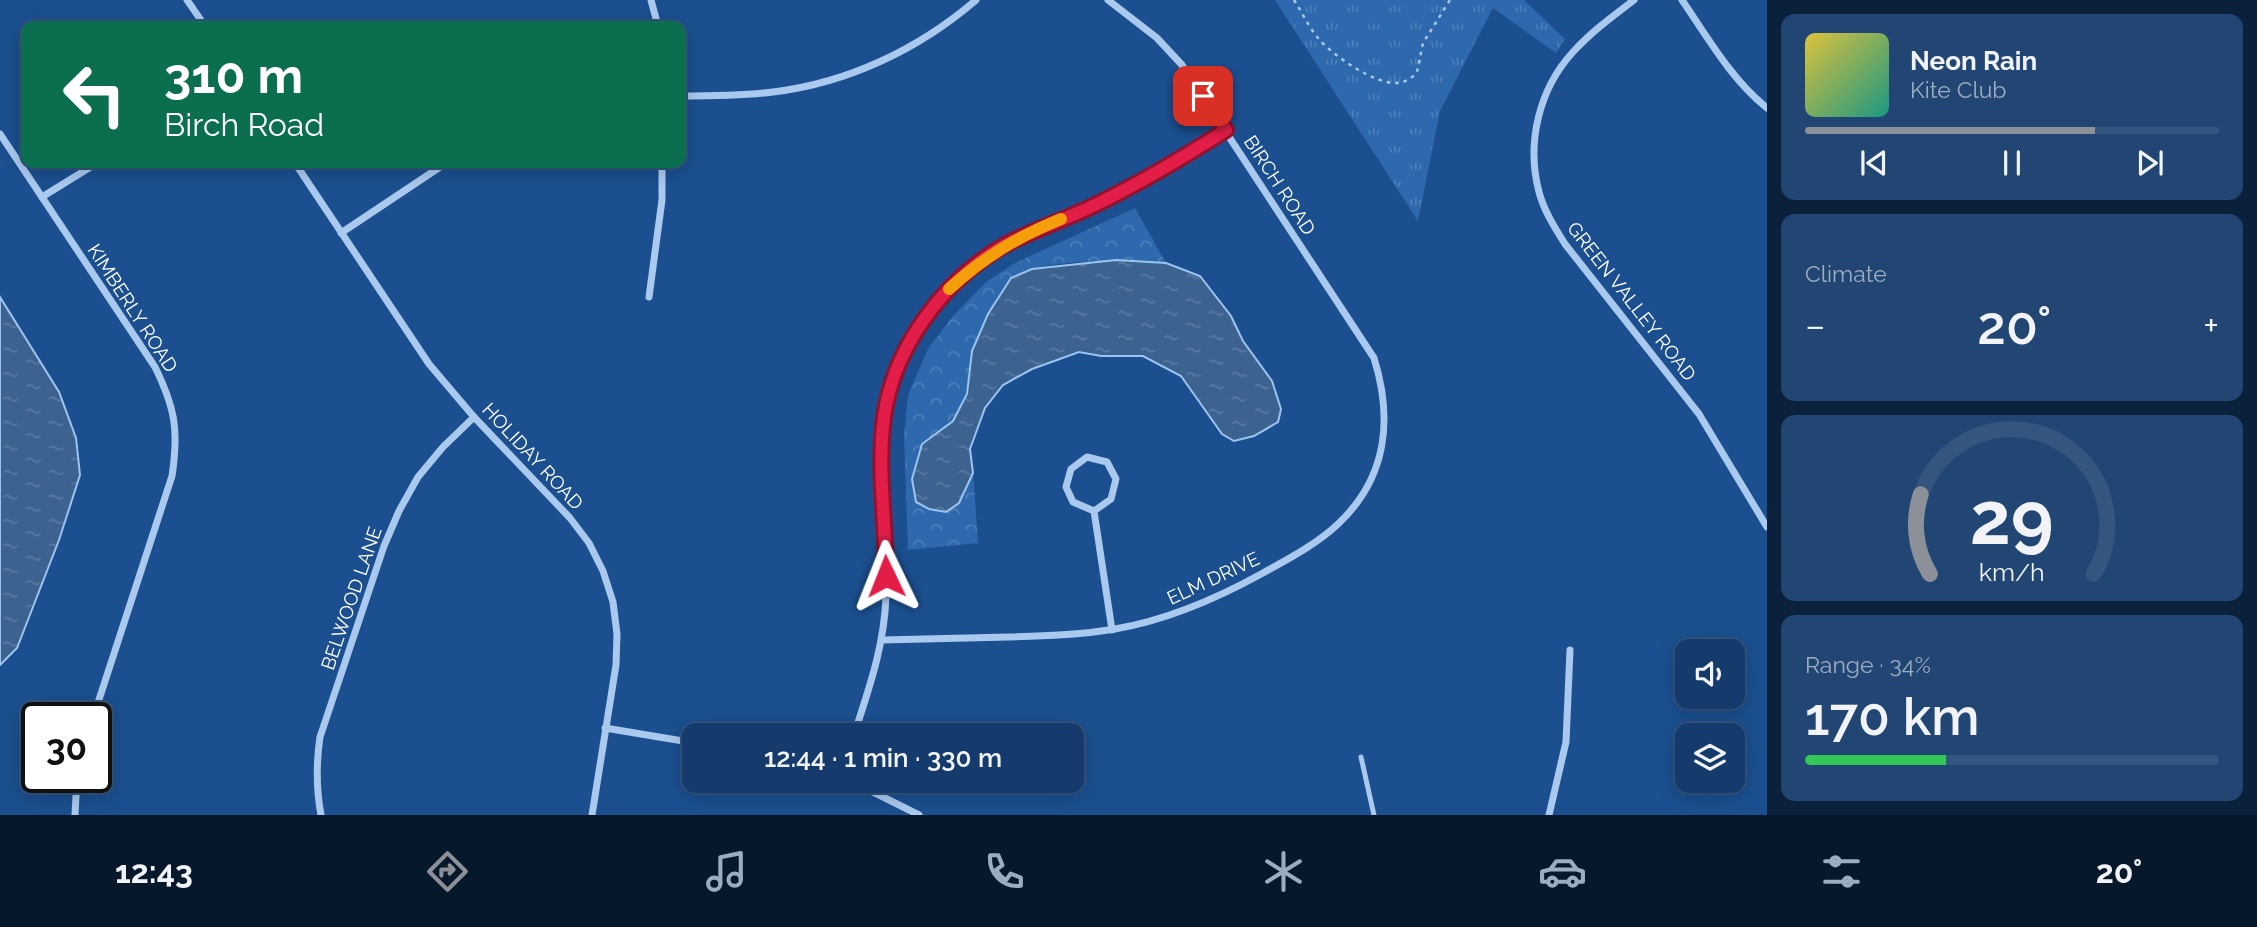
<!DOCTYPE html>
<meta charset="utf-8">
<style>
body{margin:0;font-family:Raleway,sans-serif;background:#214673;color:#f1f3f6;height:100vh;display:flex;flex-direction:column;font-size:26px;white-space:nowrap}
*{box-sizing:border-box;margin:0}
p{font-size:23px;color:#9dadc1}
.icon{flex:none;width:38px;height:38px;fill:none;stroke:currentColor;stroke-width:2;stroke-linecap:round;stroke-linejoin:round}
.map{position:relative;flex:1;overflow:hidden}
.panel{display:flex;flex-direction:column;gap:14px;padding:14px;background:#0b203b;width:490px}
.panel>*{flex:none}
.hud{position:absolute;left:21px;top:21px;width:665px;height:147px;border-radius:14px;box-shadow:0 4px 18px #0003,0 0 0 2px #33557e;background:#0b6e4f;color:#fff;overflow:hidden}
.controls{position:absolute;left:1675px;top:639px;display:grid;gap:14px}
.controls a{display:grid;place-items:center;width:70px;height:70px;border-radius:14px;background:#143b6b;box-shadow:0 4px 18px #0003,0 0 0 2px #33557e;font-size:35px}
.speed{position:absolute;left:21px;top:702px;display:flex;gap:14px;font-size:35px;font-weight:700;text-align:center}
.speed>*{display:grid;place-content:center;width:91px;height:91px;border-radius:50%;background:#143b6b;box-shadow:0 4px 18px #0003,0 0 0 2px #33557e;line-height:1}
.speed .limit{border:4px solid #111;border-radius:10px;background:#fff;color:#111}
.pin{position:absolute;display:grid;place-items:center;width:60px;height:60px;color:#fff;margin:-30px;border-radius:14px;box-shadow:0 4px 10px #0006}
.me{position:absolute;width:77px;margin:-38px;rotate:358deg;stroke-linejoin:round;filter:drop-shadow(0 0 5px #0008)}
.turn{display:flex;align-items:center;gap:24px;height:147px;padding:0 28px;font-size:32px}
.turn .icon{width:91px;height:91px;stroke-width:2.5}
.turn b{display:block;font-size:49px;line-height:60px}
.big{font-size:52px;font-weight:600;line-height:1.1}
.panel .widget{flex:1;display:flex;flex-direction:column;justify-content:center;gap:10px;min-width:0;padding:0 24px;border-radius:14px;background:#214673}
.panel .dial{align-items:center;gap:0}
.dial svg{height:182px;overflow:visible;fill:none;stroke:#33557e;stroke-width:7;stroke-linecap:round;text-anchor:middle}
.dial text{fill:#f1f3f6;stroke:none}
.song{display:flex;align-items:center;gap:21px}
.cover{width:84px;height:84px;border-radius:10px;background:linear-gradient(135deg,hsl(50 70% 55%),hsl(170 70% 35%))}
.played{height:7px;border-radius:4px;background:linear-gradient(90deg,#8c9099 70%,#33557e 70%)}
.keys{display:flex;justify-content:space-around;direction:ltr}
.heat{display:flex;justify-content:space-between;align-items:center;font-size:38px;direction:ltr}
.charge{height:10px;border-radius:5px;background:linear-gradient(90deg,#34c759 34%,#33557e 0)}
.trip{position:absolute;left:682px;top:723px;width:402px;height:70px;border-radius:14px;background:#143b6b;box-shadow:0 4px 18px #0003,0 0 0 2px #33557e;font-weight:600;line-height:70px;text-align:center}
.tab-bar{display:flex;height:112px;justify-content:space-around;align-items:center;background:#08182b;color:#9dadc1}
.tab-bar .icon{width:49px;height:49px}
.tab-bar .current{color:#8c9099}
.tab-bar b{font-size:32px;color:#f1f3f6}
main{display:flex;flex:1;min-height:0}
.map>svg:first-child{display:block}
.forest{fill:url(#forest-crowns)}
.park{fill:url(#park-tufts)}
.water{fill:url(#water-ripples);stroke:#9cc4f0;stroke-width:2}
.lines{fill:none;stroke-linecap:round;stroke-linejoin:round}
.path{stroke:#a9c9ee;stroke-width:2.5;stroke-dasharray:3.5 5;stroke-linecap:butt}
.lane{stroke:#a9c9ee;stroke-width:5}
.street{stroke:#a9c9ee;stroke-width:7}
.route-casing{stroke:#92132f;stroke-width:18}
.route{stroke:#e11d48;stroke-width:12}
.slow{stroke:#f59e0b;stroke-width:12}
.labels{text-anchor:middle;stroke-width:5;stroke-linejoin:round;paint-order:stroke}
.street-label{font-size:19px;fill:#fff;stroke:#1b4f8f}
</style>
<main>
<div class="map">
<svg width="1767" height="815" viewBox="0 0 1767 815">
<defs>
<pattern id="forest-crowns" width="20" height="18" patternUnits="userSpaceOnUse" patternTransform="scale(1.75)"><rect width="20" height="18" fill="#2e69ad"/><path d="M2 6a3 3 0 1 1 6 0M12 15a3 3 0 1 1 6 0" fill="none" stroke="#4d80b9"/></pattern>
<pattern id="park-tufts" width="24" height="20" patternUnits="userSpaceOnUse" patternTransform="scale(1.75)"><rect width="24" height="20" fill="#2e69ad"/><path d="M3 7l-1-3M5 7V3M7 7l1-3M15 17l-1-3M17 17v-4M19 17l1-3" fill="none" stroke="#4d80b9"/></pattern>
<pattern id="water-ripples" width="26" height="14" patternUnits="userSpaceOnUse" patternTransform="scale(1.75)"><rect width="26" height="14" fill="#3c6290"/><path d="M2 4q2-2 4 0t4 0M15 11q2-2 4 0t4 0" fill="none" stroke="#597aa1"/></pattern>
</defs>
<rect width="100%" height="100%" fill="#1b4f8f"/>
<!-- forest -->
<path class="forest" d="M1135,208L1166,263C1130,260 1043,258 1013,277C1001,285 976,336 972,351C966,375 971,403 952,422C947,426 940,430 934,434L959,503L973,473L978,543L908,550L904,435L908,395L928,349L952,317L986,282L1015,263Z"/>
<!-- park -->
<path class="park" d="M1275,0H1524L1565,39L1556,53L1493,8L1440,111L1418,221Z"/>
<!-- water -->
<g class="water">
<path d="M1116,260L1166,263L1200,276L1231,316L1243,341L1272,381L1281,409L1278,422L1254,436L1234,441L1222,434L1181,376L1143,356H1101L1079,352L1032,369L1003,385L985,408L970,449L973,473L959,503L946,512L929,509L916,502L912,479L922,444L953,421L967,394L972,351L988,314L1011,278L1032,269Z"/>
<path d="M0,297L59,392L76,438L80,475L59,540L17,648L0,665Z"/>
</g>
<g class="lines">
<!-- path -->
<path class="path" d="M1294,0C1302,12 1308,26 1318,38C1332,55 1375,85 1398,83C1406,82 1412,78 1417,72L1423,43L1450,0"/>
<!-- lane -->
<path class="lane" d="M1361,757L1374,815"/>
<!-- street -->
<g class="street">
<path d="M187,0L205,26"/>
<path d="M651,0L658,26"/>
<path d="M1634,0C1613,16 1591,32 1573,52C1539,89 1526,143 1539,192C1544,211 1555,228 1565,244L1699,414L1767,527"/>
<path d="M1682,0C1708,38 1731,79 1767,108"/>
<path d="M681,96C711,96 742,96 773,92C848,83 919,49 976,0"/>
<path d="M0,134L155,367C175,408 179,430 172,476L93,718"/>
<path d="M295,163L429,364L474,417L570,518L589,543L603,571L613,602L617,634L616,665L592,815"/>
<path d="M42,197L97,163"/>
<path d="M341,233L446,163"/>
<path d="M649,297L662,200V163"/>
<path d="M1094,511L1073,502L1066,487L1071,469L1087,457L1107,462L1116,479L1111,499L1094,511L1112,630"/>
<path d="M882,640C924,639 966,638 1009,637C1044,636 1080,635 1115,629C1168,620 1216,599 1263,573C1288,559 1317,544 1338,524C1387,478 1393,419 1374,358L1182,65L1157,38L1108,0"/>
<path d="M605,728L695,743"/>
<path d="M854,735C869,688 884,647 886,597C889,547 880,498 881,449C884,377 919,311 974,266C1010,236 1056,224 1097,204C1142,182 1184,157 1226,130"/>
<path d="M53,777L76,783"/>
<path d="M849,780L919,815"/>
<path d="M75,815L77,777"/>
<path d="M321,815C316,788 316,764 320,737L384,546L399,511L418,477L443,447L474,417"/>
<path d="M1549,815L1566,742L1570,650"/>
</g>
</g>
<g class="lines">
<!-- route casing -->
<g class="route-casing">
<path id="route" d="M886,576C886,523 877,470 884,417C894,346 944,280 1005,245C1035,229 1067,219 1097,204C1142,182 1184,157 1226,130L1203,96"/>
</g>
<!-- route -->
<use href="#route" class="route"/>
<!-- slow -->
<path class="slow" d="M949,289C984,257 1017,237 1061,219"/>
</g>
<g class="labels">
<!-- street labels -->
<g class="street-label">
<text transform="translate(1280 185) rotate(57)" y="7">BIRCH ROAD</text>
<text transform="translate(1632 301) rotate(52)" y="7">GREEN VALLEY ROAD</text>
<text transform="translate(133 308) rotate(57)" y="7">KIMBERLY ROAD</text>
<text transform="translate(533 456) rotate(47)" y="7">HOLIDAY ROAD</text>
<text transform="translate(1213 578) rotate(-25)" y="7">ELM DRIVE</text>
<text transform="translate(351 598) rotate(-71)" y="7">BELWOOD LANE</text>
</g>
</g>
</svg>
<div class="controls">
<a><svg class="icon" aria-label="sound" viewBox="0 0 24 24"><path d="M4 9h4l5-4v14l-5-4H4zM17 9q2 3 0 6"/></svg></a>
<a><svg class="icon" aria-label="layers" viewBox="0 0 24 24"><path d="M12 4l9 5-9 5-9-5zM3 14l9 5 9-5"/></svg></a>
</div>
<div class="speed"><div class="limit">30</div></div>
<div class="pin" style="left:1203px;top:96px;background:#d93025"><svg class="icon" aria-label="arrive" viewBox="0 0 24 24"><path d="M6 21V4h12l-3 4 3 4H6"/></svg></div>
<svg class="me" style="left:886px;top:576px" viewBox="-20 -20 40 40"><path d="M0-17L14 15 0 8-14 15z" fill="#e11d48" stroke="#fff" stroke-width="4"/></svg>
<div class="trip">12:44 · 1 min · 330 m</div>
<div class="hud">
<div class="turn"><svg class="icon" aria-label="left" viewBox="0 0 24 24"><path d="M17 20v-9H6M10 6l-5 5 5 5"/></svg><div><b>310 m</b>Birch Road</div></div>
</div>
</div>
<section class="panel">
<div class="widget">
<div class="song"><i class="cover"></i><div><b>Neon Rain</b><p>Kite Club</p></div></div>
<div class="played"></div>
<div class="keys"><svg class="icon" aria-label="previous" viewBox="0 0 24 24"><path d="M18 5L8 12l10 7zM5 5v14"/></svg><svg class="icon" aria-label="pause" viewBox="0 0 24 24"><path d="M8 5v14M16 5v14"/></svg><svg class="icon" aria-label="next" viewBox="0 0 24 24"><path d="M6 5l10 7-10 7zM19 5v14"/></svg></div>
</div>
<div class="widget"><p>Climate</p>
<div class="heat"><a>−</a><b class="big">20°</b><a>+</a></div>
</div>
<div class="widget dial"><svg viewBox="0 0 100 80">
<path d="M14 69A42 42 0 1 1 86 69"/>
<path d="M14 69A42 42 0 0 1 10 34" stroke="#8c9099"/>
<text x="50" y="56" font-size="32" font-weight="700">29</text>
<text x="50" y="72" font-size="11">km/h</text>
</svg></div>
<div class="widget"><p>Range · 34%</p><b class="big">170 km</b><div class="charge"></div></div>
</section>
</main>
<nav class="tab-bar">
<b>12:43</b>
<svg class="icon current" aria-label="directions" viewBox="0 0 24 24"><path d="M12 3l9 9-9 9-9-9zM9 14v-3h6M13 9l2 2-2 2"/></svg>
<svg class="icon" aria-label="music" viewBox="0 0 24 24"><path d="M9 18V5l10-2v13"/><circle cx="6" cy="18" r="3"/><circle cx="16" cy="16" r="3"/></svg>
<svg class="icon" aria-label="phone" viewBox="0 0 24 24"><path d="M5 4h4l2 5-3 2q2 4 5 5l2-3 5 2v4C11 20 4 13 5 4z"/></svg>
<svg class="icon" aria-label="climate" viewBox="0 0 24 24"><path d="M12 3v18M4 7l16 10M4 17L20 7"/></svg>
<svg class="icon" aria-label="car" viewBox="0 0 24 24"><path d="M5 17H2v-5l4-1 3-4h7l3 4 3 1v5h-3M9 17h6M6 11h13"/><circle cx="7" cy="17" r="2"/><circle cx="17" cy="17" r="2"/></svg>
<svg class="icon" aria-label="filters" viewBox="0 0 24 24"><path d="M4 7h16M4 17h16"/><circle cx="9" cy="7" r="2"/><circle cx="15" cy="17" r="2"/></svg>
<b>20°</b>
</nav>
